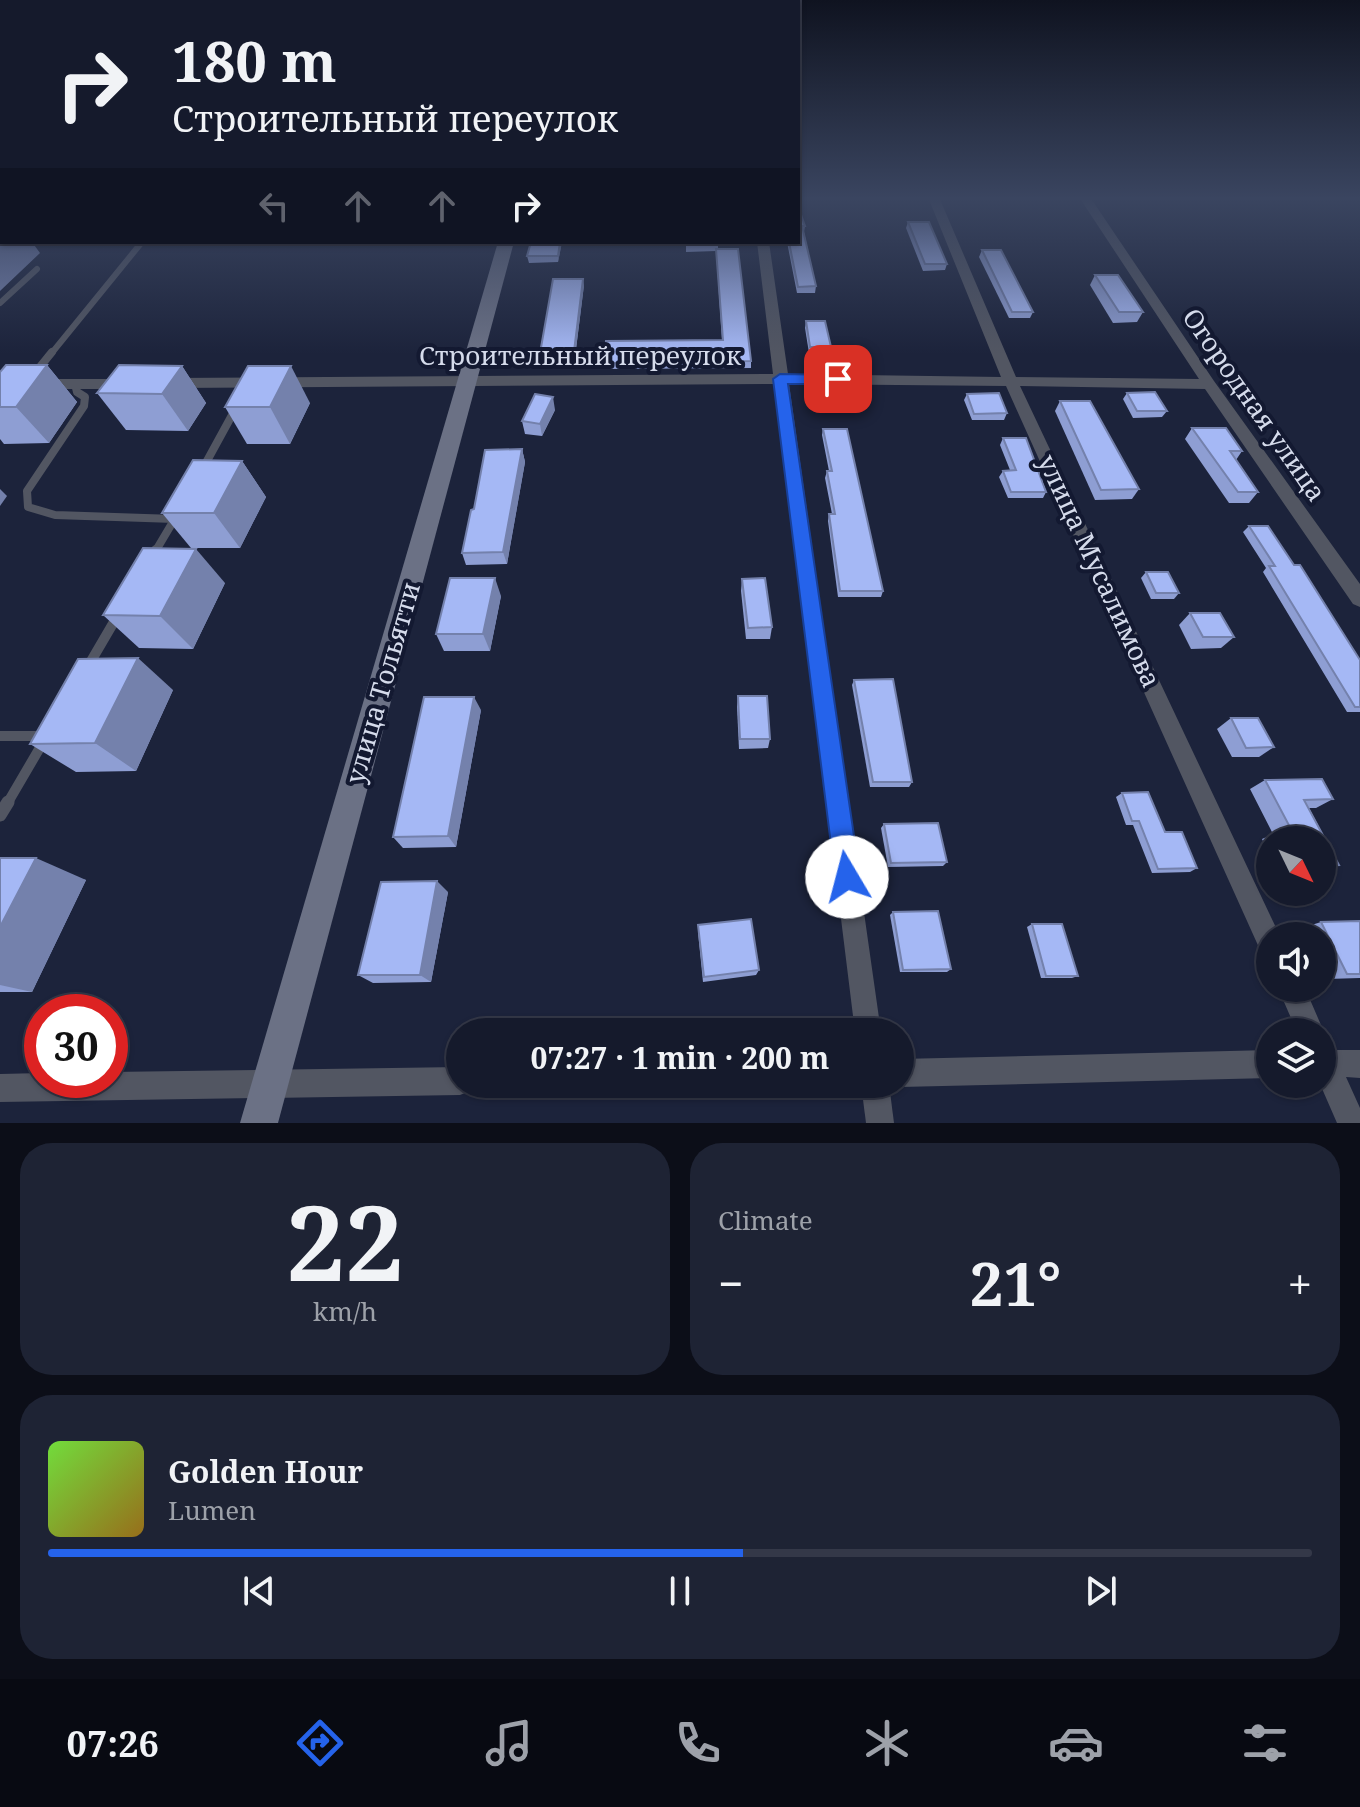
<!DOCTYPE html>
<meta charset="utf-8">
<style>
body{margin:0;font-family:"Noto Serif",serif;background:#1e2334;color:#f1f3f6;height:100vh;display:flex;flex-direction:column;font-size:30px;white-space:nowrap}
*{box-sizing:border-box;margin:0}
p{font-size:26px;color:#9da1a9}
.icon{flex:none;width:44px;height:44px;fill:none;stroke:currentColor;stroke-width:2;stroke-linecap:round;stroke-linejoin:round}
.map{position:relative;height:1123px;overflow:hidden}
.side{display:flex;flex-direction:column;gap:20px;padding:20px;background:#0c0e18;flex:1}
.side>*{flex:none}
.hud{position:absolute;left:0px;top:0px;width:800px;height:244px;box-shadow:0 2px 6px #0004,0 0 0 2px #343848;background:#151a2c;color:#f1f3f6;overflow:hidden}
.needle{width:52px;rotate:133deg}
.buttons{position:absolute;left:1256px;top:826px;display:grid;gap:16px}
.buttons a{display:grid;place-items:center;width:80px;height:80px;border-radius:50%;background:#151a2c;box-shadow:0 2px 6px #0004,0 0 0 2px #343848;font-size:40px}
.speed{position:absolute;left:24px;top:994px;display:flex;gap:16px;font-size:40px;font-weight:700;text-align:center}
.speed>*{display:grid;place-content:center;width:104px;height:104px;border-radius:50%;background:#151a2c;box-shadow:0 2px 6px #0004,0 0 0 2px #343848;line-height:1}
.speed .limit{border:12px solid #d22;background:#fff;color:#111}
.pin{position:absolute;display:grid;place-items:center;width:68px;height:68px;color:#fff;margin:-34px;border-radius:16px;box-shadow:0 4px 12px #0006}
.me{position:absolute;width:88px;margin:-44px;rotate:352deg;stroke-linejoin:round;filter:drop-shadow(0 0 6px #0008)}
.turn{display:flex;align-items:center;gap:28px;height:168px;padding:0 40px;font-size:36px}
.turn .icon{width:104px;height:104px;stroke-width:2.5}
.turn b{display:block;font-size:56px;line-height:68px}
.lanes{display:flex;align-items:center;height:76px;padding:0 40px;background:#0003;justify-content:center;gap:40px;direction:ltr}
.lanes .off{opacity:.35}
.big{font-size:60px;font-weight:700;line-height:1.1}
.side .widget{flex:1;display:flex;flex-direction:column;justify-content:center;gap:12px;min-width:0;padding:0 28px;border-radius:32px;background:#1e2334}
.side .dial{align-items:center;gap:0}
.dial b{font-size:104px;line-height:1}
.song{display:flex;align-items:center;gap:24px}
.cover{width:96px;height:96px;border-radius:12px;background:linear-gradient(135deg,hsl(100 70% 55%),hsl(40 70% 35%))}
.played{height:8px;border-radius:4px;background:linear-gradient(90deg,#2563eb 55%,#343848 55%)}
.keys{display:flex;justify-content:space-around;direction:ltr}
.heat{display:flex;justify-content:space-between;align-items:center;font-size:44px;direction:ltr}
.side .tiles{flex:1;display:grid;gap:20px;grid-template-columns:1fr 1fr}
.widget:last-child{grid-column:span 2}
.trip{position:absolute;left:446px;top:1018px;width:468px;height:80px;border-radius:40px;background:#151a2c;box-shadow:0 2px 6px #0004,0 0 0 2px #343848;font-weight:700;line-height:80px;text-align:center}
.tab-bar{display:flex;height:128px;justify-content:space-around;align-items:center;background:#080a12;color:#9da1a9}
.tab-bar .icon{width:56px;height:56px}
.tab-bar .selected{color:#2563eb}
.tab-bar b{font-size:36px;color:#f1f3f6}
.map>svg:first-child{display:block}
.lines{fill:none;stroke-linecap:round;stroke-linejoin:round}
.lane-far3{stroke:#525662;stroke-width:6}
.lane-far2{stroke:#525662;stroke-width:8}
.lane-far1{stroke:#525662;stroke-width:10}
.lane{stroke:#525662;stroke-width:13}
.street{fill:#525662;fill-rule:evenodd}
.secondary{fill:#6b7185;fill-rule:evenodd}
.wall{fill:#8e9ed3}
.shaded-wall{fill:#7481ac}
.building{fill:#a5b8f5;stroke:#7481ac;stroke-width:2}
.route{fill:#2563eb;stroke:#184099;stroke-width:2}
.labels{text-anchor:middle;stroke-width:8;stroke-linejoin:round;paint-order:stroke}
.street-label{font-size:26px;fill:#d5dbeb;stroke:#131931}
</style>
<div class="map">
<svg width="1360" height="1123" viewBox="0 0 1360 1123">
<rect width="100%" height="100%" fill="#1c233b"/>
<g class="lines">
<!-- lane-far3 -->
<g class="lane-far3">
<path d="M0,303L37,269"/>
<path d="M51,354L142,242"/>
</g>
<!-- lane-far2 -->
<g class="lane-far2">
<path d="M35,373L52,352"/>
<path d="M75,384L77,392L85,397L84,406L27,491L28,507L55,515L175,519"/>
<path d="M202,470L237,406"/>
<path d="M155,552L177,515"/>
</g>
<!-- lane-far1 -->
<g class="lane-far1">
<path d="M152,557L156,550"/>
<path d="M87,668L118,615"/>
<path d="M0,736H47"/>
<path d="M7,804L45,739"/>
</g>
<!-- lane -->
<path class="lane" d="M0,815L8,802"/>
<!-- street -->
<g class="street">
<path d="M928,197H939L1016,377L1199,379L1079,197H1090L1214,381L1360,584V607L1353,604L1205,389L1020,386L1279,934L1270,936V956L1261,952L1006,386L789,384L881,1032H855L775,384L171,388L164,383L171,378L773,374L757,242H769L788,374L1001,377Z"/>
<path d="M0,379H129L136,384L129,389H0Z"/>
<path d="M1278,988H1305L1324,1032L1322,1038V1032H1297Z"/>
<path d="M1322,1042L1333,1050H1360V1078L1346,1077L1360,1108V1123H1337L1320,1084Z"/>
<path d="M1270,1050V1078L900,1087L893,1084H900V1059Z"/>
<path d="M460,1067V1084H473L470,1091L460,1095L0,1102V1074L42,1073V1080H110V1072Z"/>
<path d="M861,1084H889L894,1123H866Z"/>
</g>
<!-- secondary -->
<path class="secondary" d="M498,242H514L278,1123H240Z"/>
</g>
<!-- wall -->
<g class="wall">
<path d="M798,206L805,226L804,232L816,286L815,293H797L787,242H798Z"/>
<path d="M908,222L947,264L945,270L923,271L906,228Z"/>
<path d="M562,242L558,262L529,263L527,256Z"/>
<path d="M686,242H718V249L751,361V368L605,369L604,363L722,340L716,251L686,252Z"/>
<path d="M982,250L1033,312L1030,318H1009L979,257Z"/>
<path d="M1095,275L1143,312L1137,322L1113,323L1090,285Z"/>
<path d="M584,285L574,365L540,366L539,359Z"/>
<path d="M806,321L831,347L830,353H809L805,328Z"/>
<path d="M47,365L77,402L49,443L4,444L0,439V372Z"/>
<path d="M182,366L206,403L188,431L126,430L97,393Z"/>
<path d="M1127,393L1167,411L1162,417L1133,418L1123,399Z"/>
<path d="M967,394L1007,413L1004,420H972L964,400Z"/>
<path d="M1060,401L1139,489L1132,499L1095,500L1055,411Z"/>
<path d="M310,403L290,444H247L225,407Z"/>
<path d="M555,410L542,436L525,434L522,421Z"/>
<path d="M1192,428L1242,451L1236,460L1258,492L1249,503H1229L1185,439Z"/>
<path d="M823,429L883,591L881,597H838L828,521L829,514H832L825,478L827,471H829L822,435Z"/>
<path d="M1003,438L1046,492L1043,498H1008L999,477L1003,471L1010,470L1000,445Z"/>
<path d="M522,449L525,462L507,564L466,565L462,553L474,509Z"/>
<path d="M242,461L266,497L240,548H191L162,513Z"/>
<path d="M1249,526L1294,565L1360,660V712H1347L1263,572L1266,568L1243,532Z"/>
<path d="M1146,572L1179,593L1174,599H1151L1141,578Z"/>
<path d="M742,579L772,627L770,639H746L741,591Z"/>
<path d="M225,583L193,649L139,648L103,615Z"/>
<path d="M501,596L490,651H444L436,634Z"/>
<path d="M1190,613L1234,637L1221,648L1191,649L1179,625Z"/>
<path d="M854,680L912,782L909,787H870L852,685Z"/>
<path d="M173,690L136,771L76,772L30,744Z"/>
<path d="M738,696L770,739L768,748L739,749L737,707Z"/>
<path d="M481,710L456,847L403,848L393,837Z"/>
<path d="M1231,718L1274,747L1259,757H1232L1217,729Z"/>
<path d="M1265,780L1333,799L1316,808H1309L1339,865L1322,873V840H1270V856L1262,839L1273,834L1250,789Z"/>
<path d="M1122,793L1165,832L1197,868L1190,872L1152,873L1133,825H1126L1116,797Z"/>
<path d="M884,824L947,862L943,866L888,867L881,828Z"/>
<path d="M0,858L86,880L32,992H0Z"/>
<path d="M448,892L431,982L373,983L358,975Z"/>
<path d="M893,912L951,969L947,972H900L890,915Z"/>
<path d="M1360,921V978L1327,979L1322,968V936H1306L1302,928L1321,922Z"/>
<path d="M1032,924L1078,976L1072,978H1041L1027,927Z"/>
<path d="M698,925L759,970L756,975L703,982L698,932Z"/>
</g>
<!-- shaded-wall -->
<g class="shaded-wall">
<path d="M0,197H2V229L0,231Z"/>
<path d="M2,235V242H32L40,253L0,291V237Z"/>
<path d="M560,242H562L558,262V256Z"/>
<path d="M583,279L584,285L574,365L573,359Z"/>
<path d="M47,365L77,402L49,443L16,407Z"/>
<path d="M182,366L206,403L188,431L162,394Z"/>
<path d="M291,366L310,403L290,444L270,407Z"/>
<path d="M553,397L555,410L542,436L540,424Z"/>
<path d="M522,449L525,462L507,564L503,552Z"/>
<path d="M242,461L266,497L240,548L214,513Z"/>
<path d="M0,489L7,496L0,506Z"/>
<path d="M196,549L225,583L193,649L160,616Z"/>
<path d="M495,578L501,596L490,651L483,634Z"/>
<path d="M138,658L173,690L136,771L95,743Z"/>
<path d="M474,697L481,710L456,847L448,836Z"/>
<path d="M36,858L86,880L32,992L0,985V927Z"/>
<path d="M437,881L448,892L431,982L420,975Z"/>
</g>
<!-- building -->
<g class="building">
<path d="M798,206L805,226H802L816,286L798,287L789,242H798Z"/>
<path d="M0,221H2V235L0,237Z"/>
<path d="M908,222H929L947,264H925Z"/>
<path d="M531,242H560L558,256H527Z"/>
<rect x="686" y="242" width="32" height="3"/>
<path d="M716,249H738L751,361L604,363L606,341L723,340Z"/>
<path d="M982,250H1001L1033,312H1012Z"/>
<path d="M1095,275H1118L1143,312H1119Z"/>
<path d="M553,279H583L573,359H539Z"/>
<path d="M806,321H825L831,347H810Z"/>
<path d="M6,365H47L16,407H0V372Z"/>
<path d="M119,365L182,366L162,394L97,393Z"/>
<path d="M248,366H291L270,407H225Z"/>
<path d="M1155,392L1167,411H1137L1127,393Z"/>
<path d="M999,393L1007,413L974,414L967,394Z"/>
<path d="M535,394L553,397L540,424L522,421Z"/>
<path d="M1060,401H1090L1139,489L1101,490Z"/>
<path d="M1192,428H1226L1242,451H1230L1258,492H1238Z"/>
<path d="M823,429H847L883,591H840L829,514H835L827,471H832Z"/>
<path d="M1003,438H1026L1046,492H1011L1003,471L1016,470Z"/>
<path d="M522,449L503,552L462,553L471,510L474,509L485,450Z"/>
<path d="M193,460L242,461L214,513H162Z"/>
<path d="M1249,526H1268L1294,565H1300L1360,660V707H1355L1269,566H1275Z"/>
<path d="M143,548L196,549L160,616L103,615Z"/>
<path d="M1146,572H1168L1179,593H1156Z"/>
<path d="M450,578H495L483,634H436Z"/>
<path d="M765,578L772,627L748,628L742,579Z"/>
<path d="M1190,613H1220L1234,637H1203Z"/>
<path d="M138,658L95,743L30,744L78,659Z"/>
<path d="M893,679L912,782H873L854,680Z"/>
<path d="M738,696H767L770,739H740Z"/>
<path d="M424,697H474L448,836L393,837Z"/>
<path d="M1231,718H1258L1274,747L1246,748Z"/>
<path d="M1322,779L1333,799L1304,800L1339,865L1322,866V840H1283L1278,831H1292L1265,780Z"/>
<path d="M1148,792L1165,832H1182L1197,868L1158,869L1139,821H1132L1122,793Z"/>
<path d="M938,823L947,862L891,863L884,824Z"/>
<path d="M0,858H36L0,927Z"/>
<path d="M437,881L420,975H358L381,882Z"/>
<path d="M938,911L951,969L903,970L893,912Z"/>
<path d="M751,919L759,970L704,977L698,925Z"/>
<path d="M1360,921V974H1347L1321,922Z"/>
<path d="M1032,924H1062L1078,976H1046Z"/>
</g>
<!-- sky -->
<linearGradient id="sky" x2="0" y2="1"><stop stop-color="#0f1320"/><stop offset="0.56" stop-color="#3a4560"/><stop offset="1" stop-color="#3a4560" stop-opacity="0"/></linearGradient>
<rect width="1360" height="354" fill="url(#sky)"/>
<!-- route -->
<path class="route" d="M780,374L838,375L845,379L838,384H788L860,877L856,885L847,889L839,885L835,877L773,379Z"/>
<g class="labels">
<!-- street labels -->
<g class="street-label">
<text x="580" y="365">Строительный переулок</text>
<text transform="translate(1254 405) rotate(55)" y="9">Огородная улица</text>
<text transform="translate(1099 571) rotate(65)" y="9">улица Мусалимова</text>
<text transform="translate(383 683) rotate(-74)" y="9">улица Тольятти</text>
</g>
</g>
</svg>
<div class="buttons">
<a><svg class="needle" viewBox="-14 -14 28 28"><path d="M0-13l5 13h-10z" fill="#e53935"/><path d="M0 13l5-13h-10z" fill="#9da1a9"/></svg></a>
<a><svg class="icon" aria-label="sound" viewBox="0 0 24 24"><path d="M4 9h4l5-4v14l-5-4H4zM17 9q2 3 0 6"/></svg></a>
<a><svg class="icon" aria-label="layers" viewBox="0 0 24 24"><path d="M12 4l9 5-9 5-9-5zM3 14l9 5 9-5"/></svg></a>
</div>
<div class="speed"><div class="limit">30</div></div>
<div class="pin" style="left:838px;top:379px;background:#d93025"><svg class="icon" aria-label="arrive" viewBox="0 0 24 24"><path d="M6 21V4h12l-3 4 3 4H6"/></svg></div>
<svg class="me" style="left:847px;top:877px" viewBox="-20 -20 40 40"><circle r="19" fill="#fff"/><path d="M0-13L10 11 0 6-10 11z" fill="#2563eb"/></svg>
<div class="trip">07:27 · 1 min · 200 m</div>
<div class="hud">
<div class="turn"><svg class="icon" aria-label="right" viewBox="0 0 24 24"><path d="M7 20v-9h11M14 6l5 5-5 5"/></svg><div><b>180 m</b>Строительный переулок</div></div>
<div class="lanes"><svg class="icon off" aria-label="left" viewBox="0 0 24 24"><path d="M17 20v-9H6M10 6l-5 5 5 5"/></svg><svg class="icon off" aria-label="ahead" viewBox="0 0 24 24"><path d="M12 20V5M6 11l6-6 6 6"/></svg><svg class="icon off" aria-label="ahead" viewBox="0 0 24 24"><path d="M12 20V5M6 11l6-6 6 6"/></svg><svg class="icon" aria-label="right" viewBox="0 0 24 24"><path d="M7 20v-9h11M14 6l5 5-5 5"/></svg></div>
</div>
</div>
<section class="side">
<div class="tiles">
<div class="widget dial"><b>22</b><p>km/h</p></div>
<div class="widget"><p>Climate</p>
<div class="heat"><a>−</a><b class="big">21°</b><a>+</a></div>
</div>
<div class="widget">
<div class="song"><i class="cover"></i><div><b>Golden Hour</b><p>Lumen</p></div></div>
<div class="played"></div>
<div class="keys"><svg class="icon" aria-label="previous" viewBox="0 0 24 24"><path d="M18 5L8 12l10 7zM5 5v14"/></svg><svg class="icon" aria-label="pause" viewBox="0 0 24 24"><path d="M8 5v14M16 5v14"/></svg><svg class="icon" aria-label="next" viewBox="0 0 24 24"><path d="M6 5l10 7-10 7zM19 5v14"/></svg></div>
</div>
</div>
</section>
<nav class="tab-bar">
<b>07:26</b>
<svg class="icon selected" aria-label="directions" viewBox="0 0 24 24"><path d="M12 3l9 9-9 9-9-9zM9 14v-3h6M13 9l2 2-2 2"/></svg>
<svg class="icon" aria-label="music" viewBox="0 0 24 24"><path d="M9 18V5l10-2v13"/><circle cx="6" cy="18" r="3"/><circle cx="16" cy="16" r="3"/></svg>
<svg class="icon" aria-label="phone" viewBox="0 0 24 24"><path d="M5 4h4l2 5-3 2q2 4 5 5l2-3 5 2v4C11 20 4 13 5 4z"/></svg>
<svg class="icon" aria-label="climate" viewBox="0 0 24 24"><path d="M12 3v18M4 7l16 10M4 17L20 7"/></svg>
<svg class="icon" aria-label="car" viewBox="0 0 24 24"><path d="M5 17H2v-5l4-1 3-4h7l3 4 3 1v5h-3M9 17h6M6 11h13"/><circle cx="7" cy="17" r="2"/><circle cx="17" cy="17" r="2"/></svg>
<svg class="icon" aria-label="filters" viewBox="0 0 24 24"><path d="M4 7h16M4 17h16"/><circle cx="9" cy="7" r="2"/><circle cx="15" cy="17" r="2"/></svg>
</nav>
